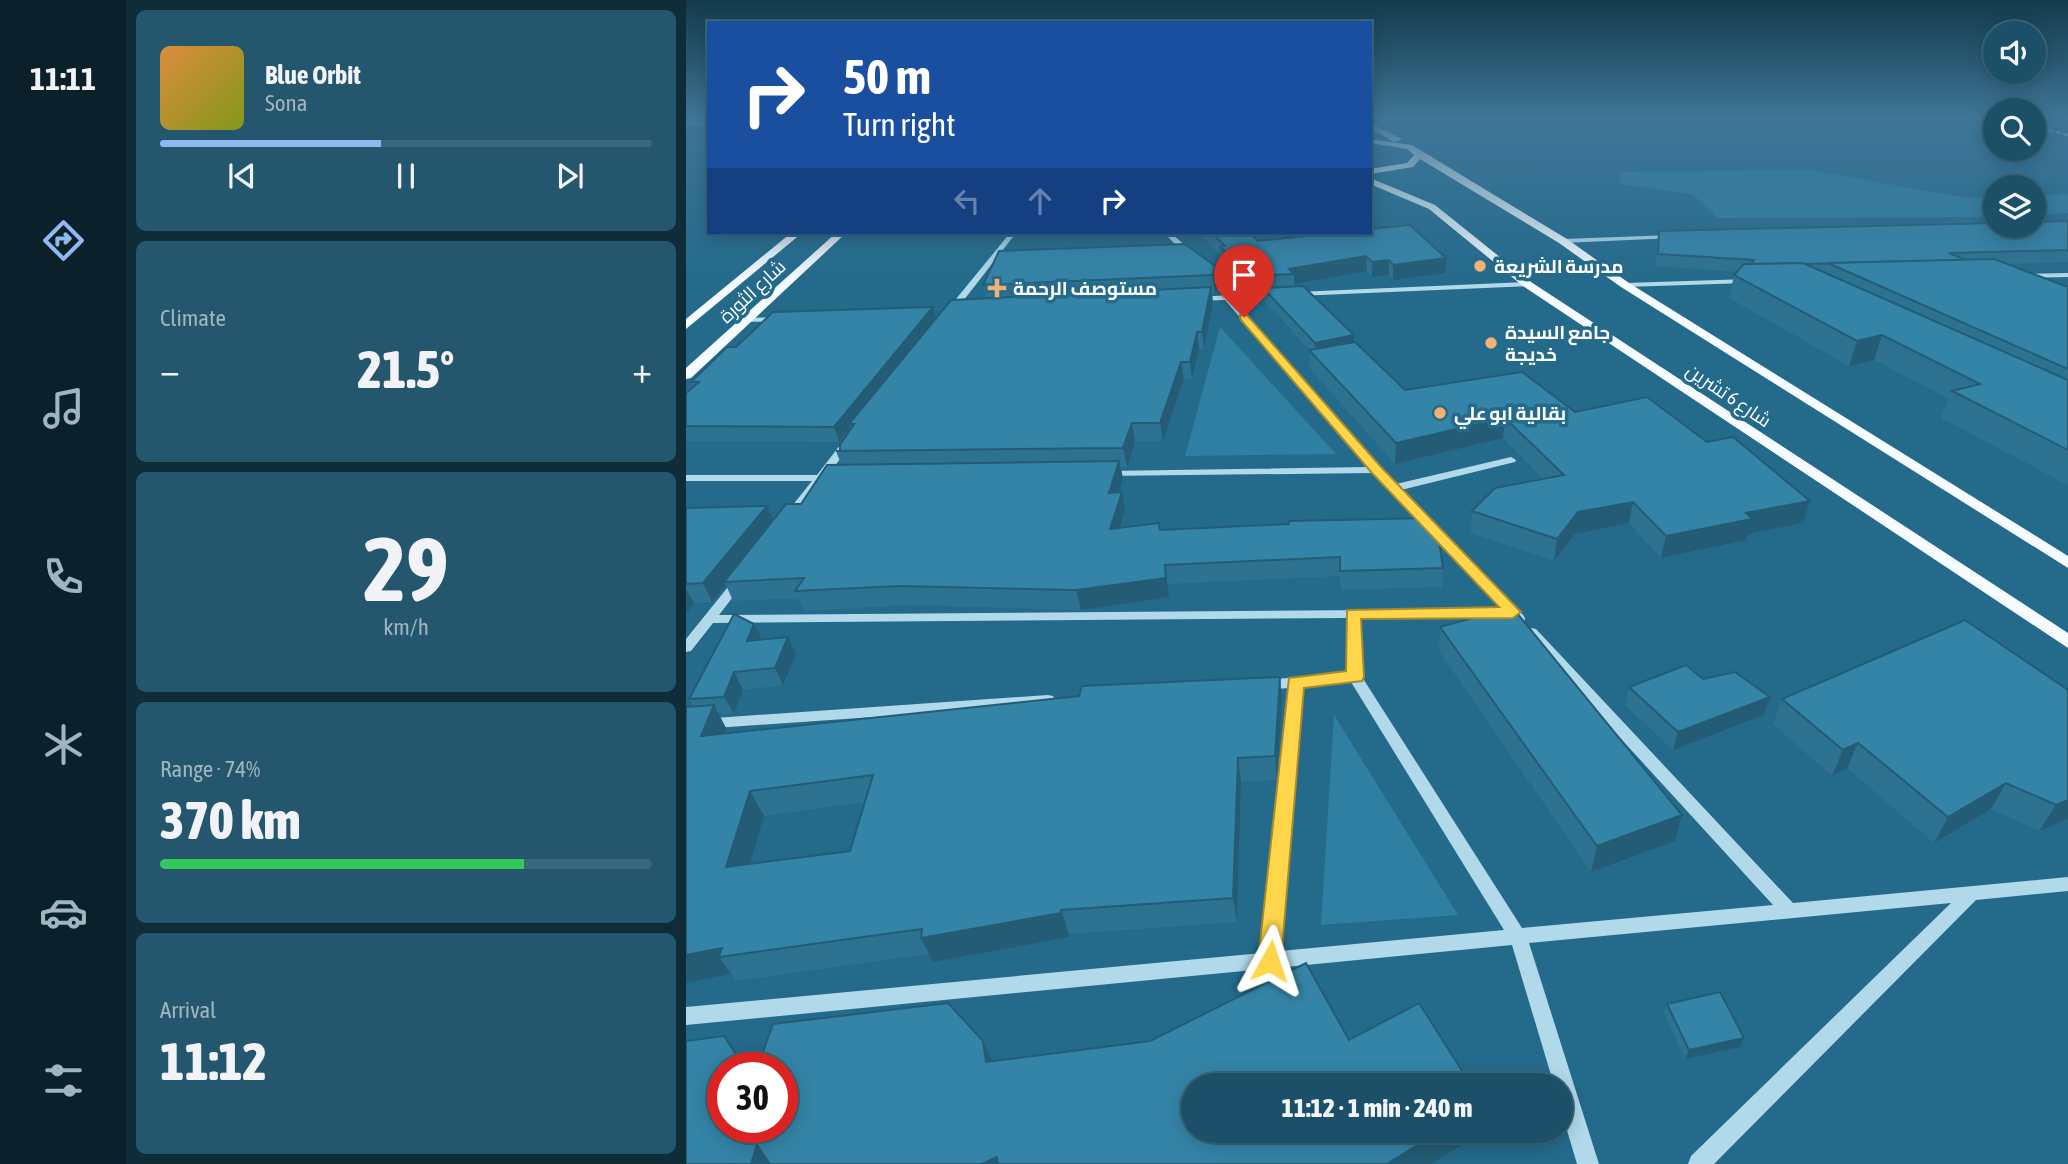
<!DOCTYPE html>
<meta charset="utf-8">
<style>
body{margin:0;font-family:"Asap Condensed",Cairo,sans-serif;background:#24576e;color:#f1f3f6;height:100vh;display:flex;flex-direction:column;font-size:26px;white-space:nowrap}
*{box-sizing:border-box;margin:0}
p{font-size:23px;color:#a0b5c0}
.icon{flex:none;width:38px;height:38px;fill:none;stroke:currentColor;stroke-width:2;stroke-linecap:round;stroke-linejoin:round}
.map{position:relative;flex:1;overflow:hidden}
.panel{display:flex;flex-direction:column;gap:10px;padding:10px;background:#0f2c39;width:560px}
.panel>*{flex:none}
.top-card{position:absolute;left:21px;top:21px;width:665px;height:214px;border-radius:0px;box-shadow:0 4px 18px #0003,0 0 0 2px #39677c;background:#1a4fa0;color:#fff;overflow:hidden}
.tools{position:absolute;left:1297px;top:21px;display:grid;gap:14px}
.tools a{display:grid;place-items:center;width:63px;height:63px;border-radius:50%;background:#1b5068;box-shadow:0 4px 18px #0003,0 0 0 2px #39677c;font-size:35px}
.speed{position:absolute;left:21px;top:1052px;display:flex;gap:14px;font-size:35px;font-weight:700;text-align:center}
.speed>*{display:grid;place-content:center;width:91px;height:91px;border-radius:50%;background:#1b5068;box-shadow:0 4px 18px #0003,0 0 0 2px #39677c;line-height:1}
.speed .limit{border:10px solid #d22;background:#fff;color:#111}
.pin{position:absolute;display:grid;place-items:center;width:60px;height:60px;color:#fff;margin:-72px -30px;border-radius:50% 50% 50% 0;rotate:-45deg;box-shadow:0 0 7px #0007}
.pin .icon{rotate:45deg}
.me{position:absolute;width:77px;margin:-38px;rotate:5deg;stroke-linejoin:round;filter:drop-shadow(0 0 5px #0008)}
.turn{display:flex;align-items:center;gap:24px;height:147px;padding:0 21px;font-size:32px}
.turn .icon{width:91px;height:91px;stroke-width:2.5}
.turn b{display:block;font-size:49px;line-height:60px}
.lanes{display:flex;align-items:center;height:66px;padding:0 21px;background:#0003;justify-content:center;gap:35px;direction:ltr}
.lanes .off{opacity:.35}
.big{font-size:52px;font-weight:800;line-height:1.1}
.panel .widget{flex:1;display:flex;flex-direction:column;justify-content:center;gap:10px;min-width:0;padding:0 24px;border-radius:10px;background:#24576e}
.panel .dial{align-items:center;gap:0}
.dial b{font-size:91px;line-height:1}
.song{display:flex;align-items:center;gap:21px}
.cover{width:84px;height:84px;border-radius:10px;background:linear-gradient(135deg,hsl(30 70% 55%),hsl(70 70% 35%))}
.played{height:7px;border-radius:4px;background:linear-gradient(90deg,#90b9f0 45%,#39677c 45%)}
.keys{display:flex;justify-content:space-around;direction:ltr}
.heat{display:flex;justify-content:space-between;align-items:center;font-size:38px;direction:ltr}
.charge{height:10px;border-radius:5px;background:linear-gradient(90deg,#34c759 74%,#39677c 0)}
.trip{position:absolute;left:495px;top:1073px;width:392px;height:70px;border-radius:35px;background:#1b5068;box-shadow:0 4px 18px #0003,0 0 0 2px #39677c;font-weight:800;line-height:70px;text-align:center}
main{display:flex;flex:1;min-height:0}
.tabs{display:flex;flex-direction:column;width:126px;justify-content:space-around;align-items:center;background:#0b202a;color:#a0b5c0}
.tabs .icon{width:49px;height:49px}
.tabs .on{color:#90b9f0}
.tabs b{font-size:32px;color:#f1f3f6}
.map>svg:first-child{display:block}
.green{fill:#2e7fa2}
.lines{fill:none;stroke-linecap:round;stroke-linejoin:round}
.minor{fill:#b1d9ea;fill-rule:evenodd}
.major{fill:#f5fbfe;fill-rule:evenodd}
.rail{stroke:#fff;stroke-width:2.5;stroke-dasharray:5 2.5;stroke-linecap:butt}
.wall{fill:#2d7290;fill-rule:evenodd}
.shaded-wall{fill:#245c75}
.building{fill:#3484a7;stroke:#245c75;stroke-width:2;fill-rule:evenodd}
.route{fill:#ffd54a;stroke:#a68a30;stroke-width:2}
.poi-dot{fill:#f5b075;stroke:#246a8b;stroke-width:2.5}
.labels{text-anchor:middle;stroke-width:7;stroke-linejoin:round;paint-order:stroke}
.far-poi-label{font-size:19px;font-weight:bold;fill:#fff;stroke:#246a8b;text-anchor:start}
.far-street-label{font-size:19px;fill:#fff;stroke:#246a8b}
</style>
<main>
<nav class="tabs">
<b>11:11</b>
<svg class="icon on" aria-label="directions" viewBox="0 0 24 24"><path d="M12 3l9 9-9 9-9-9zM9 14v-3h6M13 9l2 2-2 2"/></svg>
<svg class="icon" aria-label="music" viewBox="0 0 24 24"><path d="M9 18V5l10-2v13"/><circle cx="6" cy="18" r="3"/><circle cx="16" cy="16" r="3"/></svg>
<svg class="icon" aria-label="phone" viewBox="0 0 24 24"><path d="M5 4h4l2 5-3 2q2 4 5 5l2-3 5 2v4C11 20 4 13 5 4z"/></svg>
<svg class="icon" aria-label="climate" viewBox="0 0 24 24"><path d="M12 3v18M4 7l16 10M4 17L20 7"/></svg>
<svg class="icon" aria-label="car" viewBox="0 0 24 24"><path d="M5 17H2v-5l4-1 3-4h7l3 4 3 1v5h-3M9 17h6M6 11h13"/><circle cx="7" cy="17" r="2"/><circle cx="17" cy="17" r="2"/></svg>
<svg class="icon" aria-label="filters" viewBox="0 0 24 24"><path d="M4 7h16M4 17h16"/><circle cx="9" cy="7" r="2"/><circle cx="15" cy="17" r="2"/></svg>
</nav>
<section class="panel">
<div class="widget">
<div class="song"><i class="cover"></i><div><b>Blue Orbit</b><p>Sona</p></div></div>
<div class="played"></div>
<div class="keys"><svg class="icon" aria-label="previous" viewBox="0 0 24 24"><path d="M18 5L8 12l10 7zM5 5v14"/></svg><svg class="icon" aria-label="pause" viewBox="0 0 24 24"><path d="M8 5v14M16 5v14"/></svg><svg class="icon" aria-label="next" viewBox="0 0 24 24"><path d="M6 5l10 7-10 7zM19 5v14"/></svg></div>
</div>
<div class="widget"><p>Climate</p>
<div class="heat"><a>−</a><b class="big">21.5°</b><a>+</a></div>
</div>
<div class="widget dial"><b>29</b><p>km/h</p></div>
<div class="widget"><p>Range · 74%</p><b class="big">370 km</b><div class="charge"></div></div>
<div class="widget"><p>Arrival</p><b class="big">11:12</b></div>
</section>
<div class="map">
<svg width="1382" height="1164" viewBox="0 0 1382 1164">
<rect width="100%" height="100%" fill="#246a8b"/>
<!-- green -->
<g class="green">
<path d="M1123,170L1281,198L1309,197V217L1032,218L1006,194L934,184L933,172Z"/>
<path d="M1382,194V213L1348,215V196Z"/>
<path d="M534,327L650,454L499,456Z"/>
<path d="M648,715L772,915L635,925Z"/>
</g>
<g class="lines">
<!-- minor -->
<g class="minor">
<path d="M0,120L23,123V127L0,124Z"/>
<path d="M324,233H330L267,314H261V310Z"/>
<path d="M478,233H485L508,253V257H502Z"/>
<path d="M986,235L988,236V238L877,243L874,241L877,239Z"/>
<path d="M516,265H522L554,295L595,293V297H592L547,300L710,484L825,457L830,460L829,462L715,490L838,616L839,619L838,622H828L823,616L673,618L676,677L836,928L1087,905L840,635L838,632L845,628L850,629L1107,903L1382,877V891L1290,900L1028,1164H1002L1005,1156L1265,903L843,943L913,1164H891L875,1110V1085H868L826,945L0,1025V1007L576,953L603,688L579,690L574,688L572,685L574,682L579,680L662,673L660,618L27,623L5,651L0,652V639L50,577H58L60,580L33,615L816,609L687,473L417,476L416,474L421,471L682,467L539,300L510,301L509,299L513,297L545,295L516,269ZM665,682L818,930L594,951L617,686Z"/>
<path d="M1382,273V277L1338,278L1334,276L1338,274Z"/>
<path d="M1064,279V283H1061L939,287L935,285L939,283Z"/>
<path d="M841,282H844V286L611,296L607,294L611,292Z"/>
<path d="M99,317V321H96L60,322L56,320L60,318Z"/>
<path d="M162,439L167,442L142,475L152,476L153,478L148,481H137L108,518L104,519L98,516L126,481H0V475H131L158,440Z"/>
<path d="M362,695L367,696L369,700L367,704L362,705L0,730V720Z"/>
</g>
<!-- major -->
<g class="major">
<path d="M684,123L714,138L715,140L708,142L684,128Z"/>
<path d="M684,139L726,145L881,239L943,283L1382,556V568L935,287L873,243L734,159L727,167L684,174V169L721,163L728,155L721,149L684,143Z"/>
<path d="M684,178L749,205L845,282L1382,633V648L837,286L743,209L684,184Z"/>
<path d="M105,233H116L0,329V319Z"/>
<path d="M150,233H160L5,378L0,379V368Z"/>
</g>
<!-- rail -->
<path class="rail" d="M1348,126L1382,135"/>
</g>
<!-- wall -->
<g class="wall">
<path d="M1382,221V262L1320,264L1382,287V485L1255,418L1263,399L1188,360L1163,366L1043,298L1048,275L1052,272L970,266L971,243L973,231Z"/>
<path d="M517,233H564L572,241L648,233L759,273L707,280L703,275L686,277L681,271L608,284V287L668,335V342L719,390L889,412L1021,442L1124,501L1117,523L1062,534L1060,540L975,558L943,523L889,534L868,561L785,533L786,511L858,479L817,438L709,464L624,369V350L578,301L577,291L566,292L536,262L535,256L517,236Z"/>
<path d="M529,266L531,285L529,293H526L527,303L518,349H513L506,379H498L477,441H449L441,467H435L437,479L432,492L439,511L434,528L475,530L757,568L756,587L655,590L654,576L482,584L483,597L395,610L222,605L118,611L112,598L47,601L40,585L26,602L8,603L0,614V508L81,506L87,520L115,504L155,464L150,451H154L165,429L164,428L153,442L0,441V393L7,387L5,382L50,347L247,307L250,318L300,298L297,285Z"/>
<path d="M1279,620L1382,819L1353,831L1305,809L1248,843L1161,768L1146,776L1087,724L1096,699Z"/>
<path d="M68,624L76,640L110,654L97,685L57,690L48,714L33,715L41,730L40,733L596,701L591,780L555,782L551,922L383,934V937L247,962L243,954L50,981L45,974L0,983L8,707L3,699ZM179,802L164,851L64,864L78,816Z"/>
<path d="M754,627L989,841L905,872L753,651Z"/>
<path d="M1017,679L1084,697L1078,715L987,750L939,705L943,687Z"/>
<path d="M981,1004L1058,1038L1054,1047L999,1059L978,1013Z"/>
</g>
<!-- shaded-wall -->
<g class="shaded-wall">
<path d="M680,256L681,271L608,284V274L603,269Z"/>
<path d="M760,258L759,273L707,280V265Z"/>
<path d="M703,260V275L686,277V262Z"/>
<path d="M529,266L531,285L529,293L527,275Z"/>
<path d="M525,287L527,303L518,349L516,332Z"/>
<path d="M247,307L251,321L163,424L164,428L153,442L148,427Z"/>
<path d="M511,332L513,349L506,379L504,362Z"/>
<path d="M668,335V349L630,357L629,343Z"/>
<path d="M1196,335L1188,360L1163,366L1171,341Z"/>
<path d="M495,362L498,379L477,441L474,423Z"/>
<path d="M819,418L817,438L709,464L710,443Z"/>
<path d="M446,423L449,441L441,467L437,448Z"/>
<path d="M433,461L437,479L426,511L423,493Z"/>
<path d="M436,492L439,511L428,548L424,529Z"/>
<path d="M1124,501L1117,523L1062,534L1060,540L975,558L980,536L1060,513Z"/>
<path d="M947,502L943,523L889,534L868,561L871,539L892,512Z"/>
<path d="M81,506L89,523L38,582L40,585L26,602L17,583Z"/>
<path d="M479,565L483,597L395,610L390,590Z"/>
<path d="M0,589L8,603L0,614Z"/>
<path d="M68,624L77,641H61Z"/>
<path d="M102,637L110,654L97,685L89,668Z"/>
<path d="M48,672L57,690L48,714L38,697Z"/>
<path d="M594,677L596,701L591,780L589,756Z"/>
<path d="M1084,697L1078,715L987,750L992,732Z"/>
<path d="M28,705L41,730L29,760L15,736Z"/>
<path d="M1172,743L1161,768L1146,776L1157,750Z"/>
<path d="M552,758L555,782L551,922L547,898Z"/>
<path d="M1320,783L1305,809L1248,843L1262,817Z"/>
<path d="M64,791L78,816L56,891L40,867Z"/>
<path d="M1382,800V819L1353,831L1370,805Z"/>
<path d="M996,815L989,841L905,872L911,846Z"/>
<path d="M375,910L383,934V937L247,962L235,938Z"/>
<path d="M36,948L33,957L45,974L0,983V955Z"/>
<path d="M38,1036L62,1068H59Z"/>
<path d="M1058,1038L1054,1047L999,1059L1003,1050Z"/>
<path d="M297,1041L311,1071L300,1062Z"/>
<path d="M755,1130H794V1134L745,1164H701Z"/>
<path d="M71,1145L87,1164H65Z"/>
<path d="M311,1157L315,1164H296Z"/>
</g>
<!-- building -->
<g class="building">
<path d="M1382,221V250L1263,253L1280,260L1120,264L1117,263L1065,264L1068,260L972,254L973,231L1309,223V226H1348V222Z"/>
<path d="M724,225L760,258L707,265L703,260L686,262L680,256L603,269L608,274L565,276L534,247L539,246L526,233H564L572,241L648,233H684V229Z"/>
<path d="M499,244L529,266L527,275L297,285L313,251Z"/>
<path d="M1308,259L1382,287V369L1142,263Z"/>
<path d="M1117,263L1382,380V450L1266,391L1294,384L1196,335L1171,341L1048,275L1058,264Z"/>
<path d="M617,286L668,335L629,343L577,288Z"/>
<path d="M525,287L516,332H511L504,362H495L474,423H446L437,448L150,451H154V445L168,424H163L265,300Z"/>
<path d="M247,307L148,427L0,426V393L13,382H5L41,347H50L87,312Z"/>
<path d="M669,342L719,390L836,372L889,412L961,397L1021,442L1047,437L1124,501L1060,513L1066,519L980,536L947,502L892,512L871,539L786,511L809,488L878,475L819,418L710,443L623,350Z"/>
<path d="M433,461L423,493L436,492L424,529L473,523L474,530L603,524V521L743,518L751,526L757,568L654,571V557L479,565L480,578L390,590L214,586L109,591L118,578L38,582L100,504H115L141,465Z"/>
<path d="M81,506L17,583L0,584V508Z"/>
<path d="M826,607L996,815L911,846L754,627Z"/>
<path d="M48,614L68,624L61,641L102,637L89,668L48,672L38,697L3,699Z"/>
<path d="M1279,620L1382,690V800L1370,805L1320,783L1262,817L1172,743L1157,750L1096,699Z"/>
<path d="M1000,665L1017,679L1049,672L1084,697L992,732L943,687Z"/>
<path d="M594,677L589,756L552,758L547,898L375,910V913L235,938L236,929L33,957L36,948L0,955V707L28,705L15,736L393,696L396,686ZM187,775L164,851L40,867L64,791Z"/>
<path d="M620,963L663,1040L733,1003L785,1085H508V1130H755L701,1164H312L311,1157L296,1164H84L71,1145L65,1164H0V1041L38,1036L59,1068H37V1127H96V1068H71L87,1024L262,1003L297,1041L300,1062L464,1041Z"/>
<path d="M1034,992L1058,1038L1003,1050L981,1004Z"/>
</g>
<!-- sky -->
<linearGradient id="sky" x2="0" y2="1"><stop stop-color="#143a4c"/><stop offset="0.42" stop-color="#3f7698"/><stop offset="1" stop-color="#3f7698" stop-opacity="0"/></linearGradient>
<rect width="1382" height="281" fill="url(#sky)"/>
<!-- route -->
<path class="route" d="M554,315H561L695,467L835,612L827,618L675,619L678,677L676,681L618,688L595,961L592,969L584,972L575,969L572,961L603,678L660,671L661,610L813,607L686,473L554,319Z"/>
<!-- markers -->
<g class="poi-dot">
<circle cx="794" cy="266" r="7"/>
<path d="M307.5 277.5h7v7h7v7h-7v7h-7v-7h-7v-7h7z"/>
<circle cx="805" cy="343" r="7"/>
<circle cx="754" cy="413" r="7"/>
</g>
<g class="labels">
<!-- far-poi labels -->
<g class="far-poi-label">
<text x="808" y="273">مدرسة الشريعة</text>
<text x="327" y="295">مستوصف الرحمة</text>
<text x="819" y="339">جامع السيدة<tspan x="819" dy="22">خديجة</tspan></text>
<text x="768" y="420">بقالية ابو علي</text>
</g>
<!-- far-street labels -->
<g class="far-street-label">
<text transform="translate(66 291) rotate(-43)" y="7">شارع الثورة</text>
<text transform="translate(1043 395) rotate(34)" y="7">شارع 6 تشرين</text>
</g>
</g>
</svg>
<div class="tools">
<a><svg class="icon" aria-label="sound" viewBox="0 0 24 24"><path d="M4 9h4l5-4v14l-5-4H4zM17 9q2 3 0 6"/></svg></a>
<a><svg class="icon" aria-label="search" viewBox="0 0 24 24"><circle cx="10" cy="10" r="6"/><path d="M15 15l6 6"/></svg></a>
<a><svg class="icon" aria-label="layers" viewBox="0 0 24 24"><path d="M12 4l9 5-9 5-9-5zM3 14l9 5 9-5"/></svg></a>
</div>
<div class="speed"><div class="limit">30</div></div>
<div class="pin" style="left:558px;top:317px;background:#d93025"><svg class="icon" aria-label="arrive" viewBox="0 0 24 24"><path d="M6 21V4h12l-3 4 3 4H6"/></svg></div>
<svg class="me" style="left:584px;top:961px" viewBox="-20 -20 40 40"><path d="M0-17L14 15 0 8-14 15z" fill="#ffd54a" stroke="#fff" stroke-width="4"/></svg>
<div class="trip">11:12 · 1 min · 240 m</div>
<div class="top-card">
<div class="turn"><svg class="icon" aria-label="right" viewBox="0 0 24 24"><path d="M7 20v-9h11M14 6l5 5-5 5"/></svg><div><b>50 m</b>Turn right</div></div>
<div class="lanes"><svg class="icon off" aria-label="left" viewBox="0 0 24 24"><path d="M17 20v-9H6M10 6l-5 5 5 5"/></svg><svg class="icon off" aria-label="ahead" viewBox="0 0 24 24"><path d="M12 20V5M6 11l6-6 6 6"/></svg><svg class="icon" aria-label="right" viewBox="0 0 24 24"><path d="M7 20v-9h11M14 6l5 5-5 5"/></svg></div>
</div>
</div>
</main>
